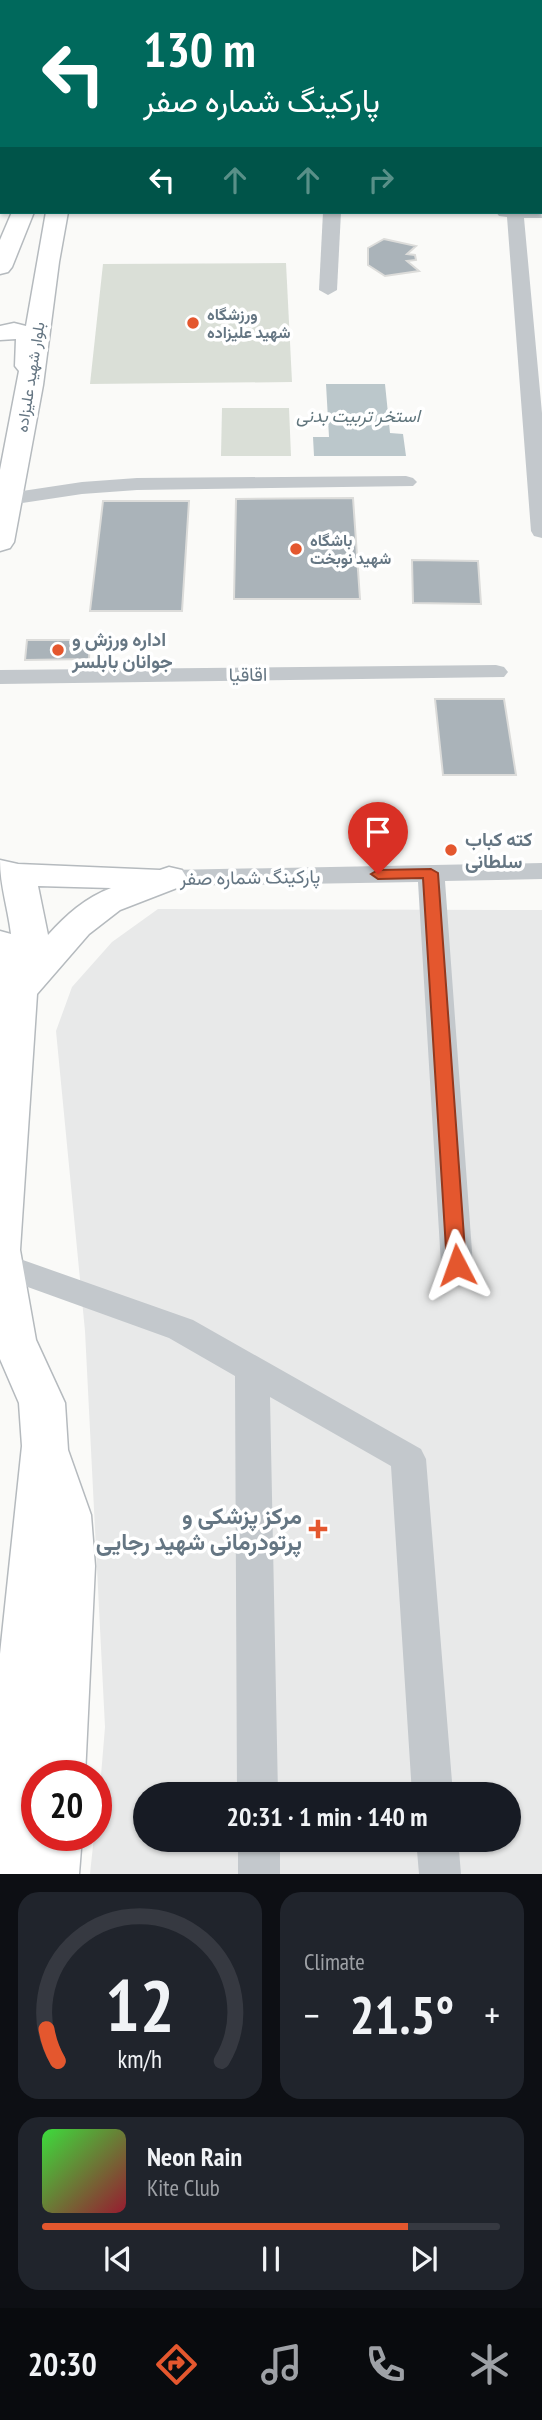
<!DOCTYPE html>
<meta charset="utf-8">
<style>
body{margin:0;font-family:"PT Sans Narrow",Vazirmatn,sans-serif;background:#20242c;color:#f1f3f6;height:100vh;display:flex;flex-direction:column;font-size:26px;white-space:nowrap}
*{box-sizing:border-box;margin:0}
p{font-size:23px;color:#9ea1a6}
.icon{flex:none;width:38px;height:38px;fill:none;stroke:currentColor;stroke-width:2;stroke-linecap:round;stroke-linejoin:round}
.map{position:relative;height:1874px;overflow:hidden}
.sheet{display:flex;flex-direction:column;gap:18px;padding:18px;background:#0d0f14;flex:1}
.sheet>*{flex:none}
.top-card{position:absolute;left:0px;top:0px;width:542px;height:214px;box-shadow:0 2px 5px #0004;background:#00695c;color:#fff;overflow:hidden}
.speed{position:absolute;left:21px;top:1760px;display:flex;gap:14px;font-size:35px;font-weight:700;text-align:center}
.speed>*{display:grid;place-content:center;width:91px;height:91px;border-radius:50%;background:#171b24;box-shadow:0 2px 5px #0004;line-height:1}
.speed .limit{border:10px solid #d22;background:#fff;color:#111}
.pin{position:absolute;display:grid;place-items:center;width:60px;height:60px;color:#fff;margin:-72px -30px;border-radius:50% 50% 50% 0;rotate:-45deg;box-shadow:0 0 7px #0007}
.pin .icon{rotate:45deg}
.me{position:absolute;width:77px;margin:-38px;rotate:356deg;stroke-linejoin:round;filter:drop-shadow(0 0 5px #0008)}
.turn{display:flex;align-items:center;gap:24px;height:147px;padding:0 28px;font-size:32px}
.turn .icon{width:91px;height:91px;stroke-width:2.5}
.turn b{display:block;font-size:49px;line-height:60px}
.lanes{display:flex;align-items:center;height:66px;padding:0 28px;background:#0003;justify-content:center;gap:35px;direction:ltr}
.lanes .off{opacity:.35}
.big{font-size:52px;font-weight:800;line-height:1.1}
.sheet .card{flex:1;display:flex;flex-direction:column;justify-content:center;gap:10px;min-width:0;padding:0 24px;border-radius:21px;background:#20242c}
.sheet .dial{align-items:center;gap:0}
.dial svg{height:182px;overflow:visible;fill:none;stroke:#363941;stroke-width:7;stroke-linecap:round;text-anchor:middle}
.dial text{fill:#f1f3f6;stroke:none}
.song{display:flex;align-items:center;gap:21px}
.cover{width:84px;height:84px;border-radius:10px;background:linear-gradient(135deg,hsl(120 70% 55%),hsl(350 70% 35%))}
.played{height:7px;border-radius:4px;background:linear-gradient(90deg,#e4572e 80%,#363941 80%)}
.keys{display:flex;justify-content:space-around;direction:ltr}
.heat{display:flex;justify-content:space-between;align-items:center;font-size:38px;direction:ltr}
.sheet .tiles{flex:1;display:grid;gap:18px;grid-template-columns:1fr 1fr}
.card:last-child{grid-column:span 2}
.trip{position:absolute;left:133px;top:1782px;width:388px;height:70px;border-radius:35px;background:#171b24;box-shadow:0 2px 5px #0004;font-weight:800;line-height:70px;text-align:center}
.menu{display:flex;height:112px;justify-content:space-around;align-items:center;background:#090b0e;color:#9ea1a6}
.menu .icon{width:49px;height:49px}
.menu .current{color:#e4572e}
.menu b{font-size:32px;color:#f1f3f6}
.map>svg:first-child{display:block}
.built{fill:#e8e9e9;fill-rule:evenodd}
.green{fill:#dadfd7}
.water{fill:#bbc7cb}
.building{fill:#aab3b9;stroke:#dcdcda;stroke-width:2}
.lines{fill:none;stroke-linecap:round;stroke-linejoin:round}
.major-casing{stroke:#b5babe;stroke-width:3}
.minor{fill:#c3c8cc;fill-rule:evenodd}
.major{fill:#fff;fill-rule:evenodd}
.route{fill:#e4572e;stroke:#94391e;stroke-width:2}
.poi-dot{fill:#e4572e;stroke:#fff;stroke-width:2.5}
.labels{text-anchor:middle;stroke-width:7;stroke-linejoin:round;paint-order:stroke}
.far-poi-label{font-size:16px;font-weight:bold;fill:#657683;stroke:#fff;text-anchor:start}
.far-street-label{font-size:16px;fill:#657683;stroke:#fff}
.far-water-label{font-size:18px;font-style:italic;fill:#60757c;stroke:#fff}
.poi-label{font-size:19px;font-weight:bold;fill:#657683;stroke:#fff;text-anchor:start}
.street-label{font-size:19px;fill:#657683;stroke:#fff}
.near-poi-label{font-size:23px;font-weight:bold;fill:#657683;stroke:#fff;text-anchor:end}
</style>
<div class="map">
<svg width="542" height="1874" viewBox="0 0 542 1874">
<rect width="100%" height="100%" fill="#fafaf8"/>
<!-- built -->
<path class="built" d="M158,909L542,910V1874H90L94,1836H96L105,1727L85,1331L56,1031L72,987L112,942ZM145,1794H509V1839H145Z"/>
<!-- green -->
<g class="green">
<path d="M286,263L292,382L90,384L103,264Z"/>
<path d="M222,408H289L291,456H221Z"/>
</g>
<!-- water -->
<path class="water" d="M326,384H385L390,433L403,434L406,456H314L313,437H329Z"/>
<!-- building -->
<g class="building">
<path d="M384,239L416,246L407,254L415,255L416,260L407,261L419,271L385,276L368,265V248Z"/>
<path d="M353,498L360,599H234L236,499Z"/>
<path d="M103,501H189L182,611H90Z"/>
<path d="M412,560L478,561L481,604L413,603Z"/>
<path d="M27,640H90L89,659L25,660Z"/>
<path d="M435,699H504L516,775H443Z"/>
</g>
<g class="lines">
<!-- major casing -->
<g class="major-casing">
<g id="major">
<rect x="51" y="0" width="18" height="2"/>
<path d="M12,212H34L12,267L8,272L0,274V240Z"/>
<path d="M46,212H68L59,262L43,385L14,542L10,548L0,551V470L19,371L15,366L16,339L0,340V326L14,323L26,326Z"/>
<path d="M0,860L18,864L160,870L169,867L182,870L187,878L182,886L120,910L89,934L37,994L20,1250L36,1340L65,1403L68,1450L91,1515L95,1566L85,1776H37V1836H82L79,1874H0V1654L22,1446L19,1403L0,1359V931L11,934C8,908 0,886 0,860ZM38,886L111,888C85,898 66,915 48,935Z"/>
</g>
</g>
<!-- minor -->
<g class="minor">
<rect x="143" y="0" width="14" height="2"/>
<rect x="274" y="0" width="14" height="2"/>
<rect x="541" y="32" width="1" height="8"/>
<rect x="541" y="55" width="1" height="8"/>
<rect x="0" y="58" width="2" height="8"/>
<rect x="541" y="96" width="1" height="10"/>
<rect x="0" y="109" width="2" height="10"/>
<rect x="541" y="123" width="1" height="10"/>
<rect x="541" y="155" width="1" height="11"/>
<rect x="0" y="198" width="2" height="10"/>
<path d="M541,208L542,218H524L542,413V538L534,536L531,531L507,217L499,216L496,212H541Z"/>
<path d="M323,212H341L337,290L328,295L319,290Z"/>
<path d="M406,476L413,478L417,482L413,486L137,490L82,494L9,505L0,501L1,494L9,493L82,482L137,478Z"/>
<path d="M496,665L504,667L508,672L504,677L0,684V670Z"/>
<path d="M542,863V879L445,881L473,1265L469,1274L457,1277L445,1274L441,1265L418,882L169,886L159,884L155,878L159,872L169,870Z"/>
<path d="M3,1253L193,1320L421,1449L426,1459L453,1794H412L391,1466L270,1397L278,1794H237L235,1376L169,1338L0,1277V1254Z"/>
<rect x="238" y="1839" width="42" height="35"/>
<path d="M416,1839H458L461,1874H419Z"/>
</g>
<!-- major -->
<use href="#major" class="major"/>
</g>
<!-- route -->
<path class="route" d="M431,869L438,873L466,1265L463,1270H450L447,1265L423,878L378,879L371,874L378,870Z"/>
<!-- markers -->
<g class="poi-dot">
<circle cx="193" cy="323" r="7"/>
<circle cx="296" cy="549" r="7"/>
<circle cx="58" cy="650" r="7"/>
<circle cx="451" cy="850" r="7"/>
<path d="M314.5 1518.5h7v7h7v7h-7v7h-7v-7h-7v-7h7z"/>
</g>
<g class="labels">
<!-- far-poi labels -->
<g class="far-poi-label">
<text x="207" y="320">ورزشگاه<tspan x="207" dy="18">شهید علیزاده</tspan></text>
<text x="310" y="546">باشگاه<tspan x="310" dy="18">شهید نوبخت</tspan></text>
</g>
<!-- far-street labels -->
<g class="far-street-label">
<text transform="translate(30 377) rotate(-81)" y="6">بلوار شهید علیزاده</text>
</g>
<!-- far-water labels -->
<g class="far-water-label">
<text x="358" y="422">استخر تربیت بدنی</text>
</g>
<!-- poi labels -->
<g class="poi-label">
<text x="72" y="646">اداره ورزش و<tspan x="72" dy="22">جوانان بابلسر</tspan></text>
<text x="465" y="846">کته کباب<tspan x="465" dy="22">سلطانی</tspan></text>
</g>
<!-- street labels -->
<g class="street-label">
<text transform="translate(248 674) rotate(-1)" y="7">اقاقیا</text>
<text transform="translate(250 877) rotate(-1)" y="7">پارکینگ شماره صفر</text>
</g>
<!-- near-poi labels -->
<g class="near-poi-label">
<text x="302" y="1524">مرکز پزشکی و<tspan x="302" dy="26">پرتودرمانی شهید رجایی</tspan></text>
</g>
</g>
</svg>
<div class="speed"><div class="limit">20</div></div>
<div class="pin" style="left:378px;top:874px;background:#d93025"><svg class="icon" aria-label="arrive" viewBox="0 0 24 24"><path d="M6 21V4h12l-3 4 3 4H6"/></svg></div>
<svg class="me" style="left:457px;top:1265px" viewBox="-20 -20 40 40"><path d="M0-17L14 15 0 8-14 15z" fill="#e4572e" stroke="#fff" stroke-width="4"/></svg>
<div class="trip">20:31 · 1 min · 140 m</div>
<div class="top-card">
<div class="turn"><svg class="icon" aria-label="left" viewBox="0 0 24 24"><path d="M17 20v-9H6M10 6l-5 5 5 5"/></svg><div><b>130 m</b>پارکینگ شماره صفر</div></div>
<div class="lanes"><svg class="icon" aria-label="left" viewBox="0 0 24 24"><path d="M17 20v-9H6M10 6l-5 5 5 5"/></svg><svg class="icon off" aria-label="ahead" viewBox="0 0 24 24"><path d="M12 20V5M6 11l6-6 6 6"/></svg><svg class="icon off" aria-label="ahead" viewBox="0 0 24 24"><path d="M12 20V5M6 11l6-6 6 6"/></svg><svg class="icon off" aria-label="right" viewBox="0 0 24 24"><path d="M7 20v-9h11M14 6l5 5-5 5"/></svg></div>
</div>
</div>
<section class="sheet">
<div class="tiles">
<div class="card dial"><svg viewBox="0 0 100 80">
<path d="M14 69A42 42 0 1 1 86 69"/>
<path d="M14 69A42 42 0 0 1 9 55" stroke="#e4572e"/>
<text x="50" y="56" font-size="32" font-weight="700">12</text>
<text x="50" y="72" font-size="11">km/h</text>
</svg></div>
<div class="card"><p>Climate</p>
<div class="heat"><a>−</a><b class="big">21.5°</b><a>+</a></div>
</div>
<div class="card">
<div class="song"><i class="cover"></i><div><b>Neon Rain</b><p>Kite Club</p></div></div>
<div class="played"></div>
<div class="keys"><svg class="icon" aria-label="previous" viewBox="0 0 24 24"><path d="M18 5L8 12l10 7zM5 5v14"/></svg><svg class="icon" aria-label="pause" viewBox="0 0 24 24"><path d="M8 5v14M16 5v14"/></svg><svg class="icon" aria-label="next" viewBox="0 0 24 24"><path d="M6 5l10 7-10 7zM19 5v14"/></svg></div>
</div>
</div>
</section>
<nav class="menu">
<b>20:30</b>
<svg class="icon current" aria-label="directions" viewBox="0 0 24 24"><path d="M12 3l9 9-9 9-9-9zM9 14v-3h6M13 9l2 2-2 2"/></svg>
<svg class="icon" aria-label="music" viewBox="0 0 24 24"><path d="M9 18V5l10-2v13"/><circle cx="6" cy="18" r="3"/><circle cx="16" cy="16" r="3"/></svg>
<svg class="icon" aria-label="phone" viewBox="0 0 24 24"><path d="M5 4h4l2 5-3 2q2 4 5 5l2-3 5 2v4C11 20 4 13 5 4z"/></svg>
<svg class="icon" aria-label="climate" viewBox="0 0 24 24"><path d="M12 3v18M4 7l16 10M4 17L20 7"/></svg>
</nav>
